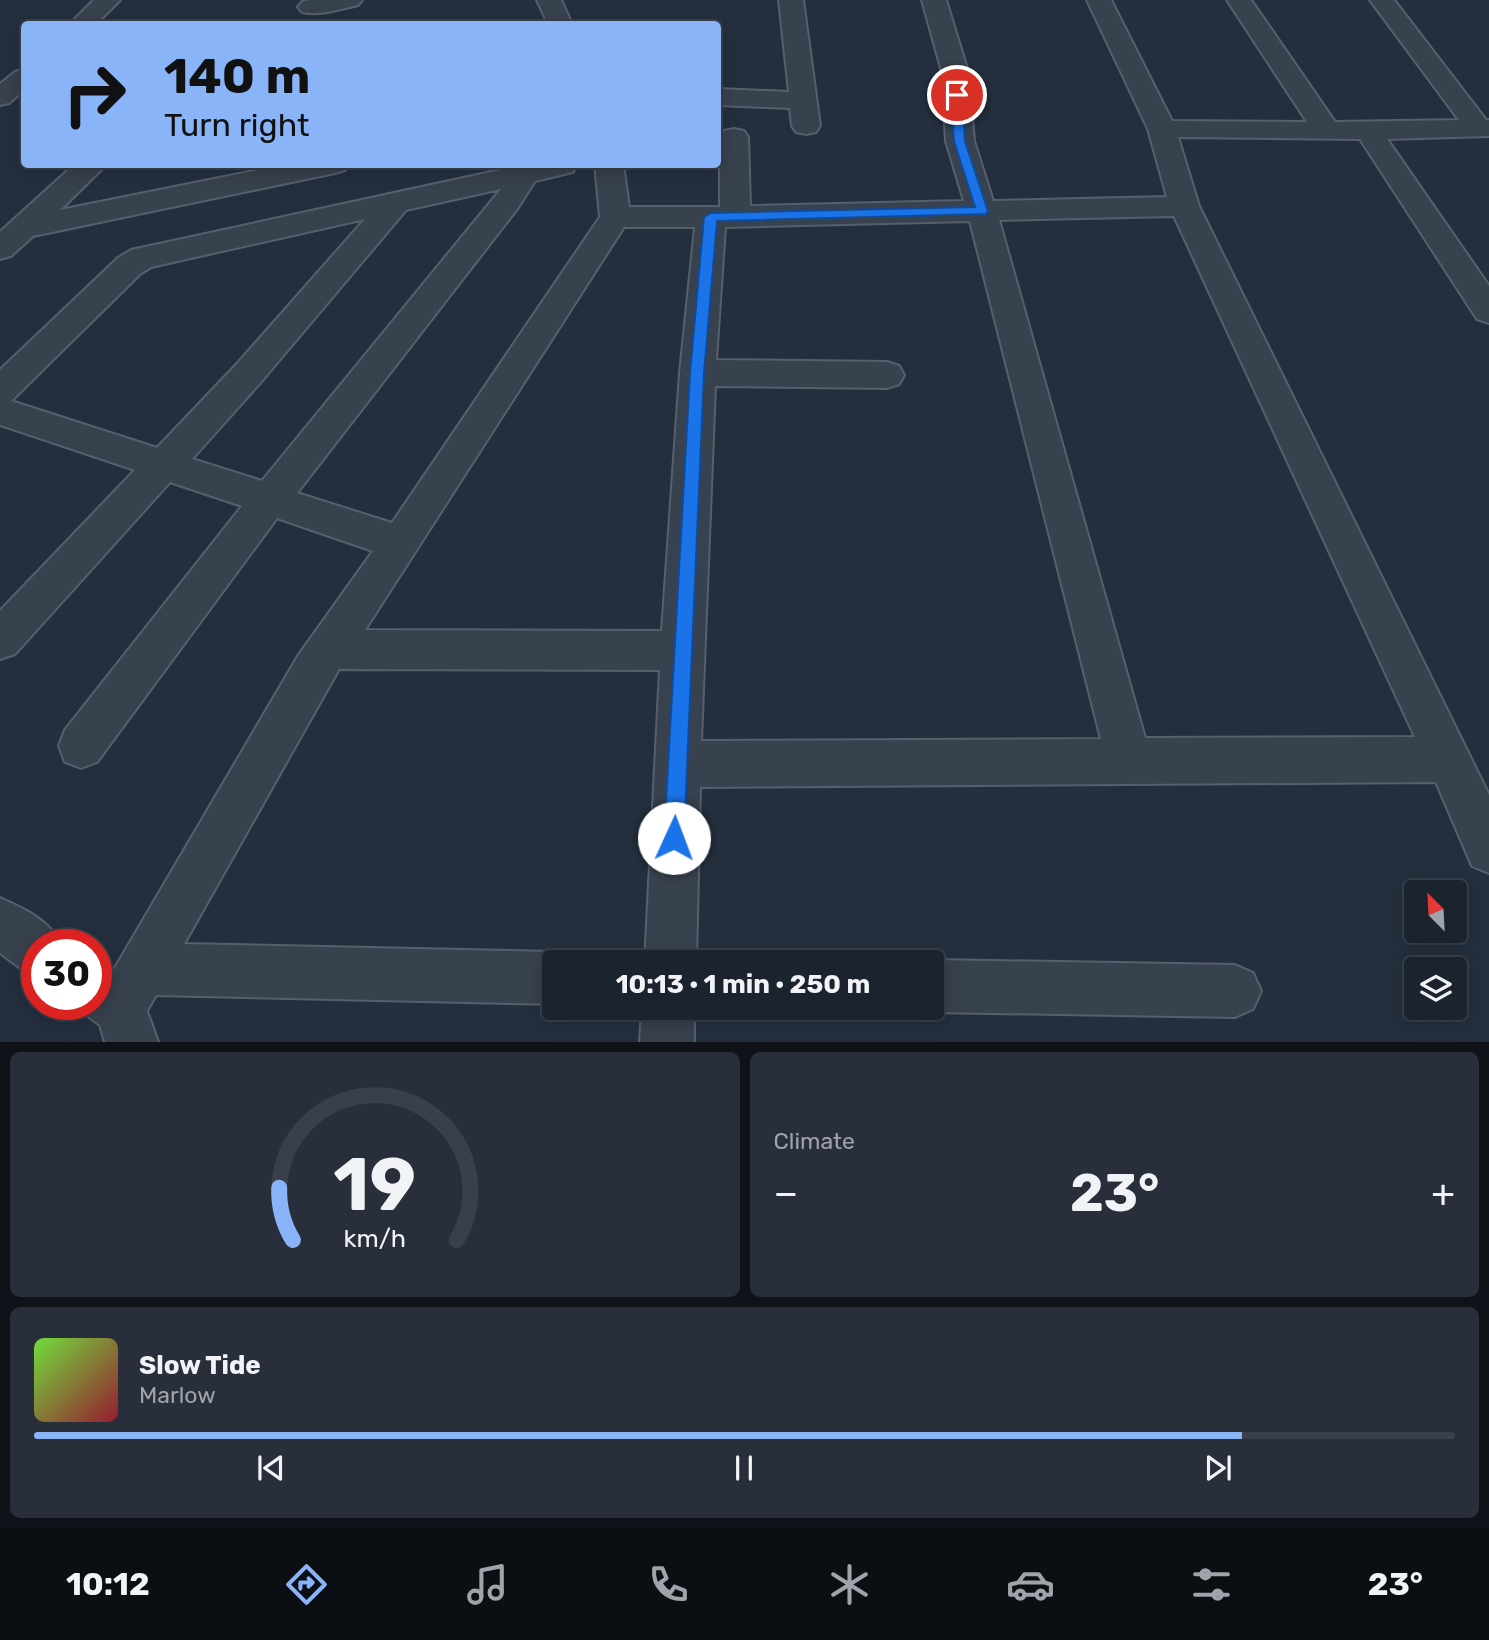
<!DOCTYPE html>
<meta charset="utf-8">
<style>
body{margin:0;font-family:Rubik,sans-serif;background:#282f3a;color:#f1f3f6;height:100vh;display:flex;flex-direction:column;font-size:26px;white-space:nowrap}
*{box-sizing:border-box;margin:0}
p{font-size:23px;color:#a0a4aa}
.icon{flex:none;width:38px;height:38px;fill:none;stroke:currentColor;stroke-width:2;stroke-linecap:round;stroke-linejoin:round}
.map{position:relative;height:1042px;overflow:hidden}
.sheet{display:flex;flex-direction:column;gap:10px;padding:10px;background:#0f1319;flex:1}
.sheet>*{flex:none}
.guide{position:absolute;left:21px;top:21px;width:700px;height:147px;border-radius:7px;box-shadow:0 4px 18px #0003,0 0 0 2px #39404a;background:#8ab4f8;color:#111;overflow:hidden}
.needle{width:46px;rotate:336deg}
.tools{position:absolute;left:1404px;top:880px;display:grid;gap:14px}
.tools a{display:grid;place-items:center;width:63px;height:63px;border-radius:7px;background:#1b232e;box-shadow:0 4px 18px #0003,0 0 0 2px #39404a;font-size:35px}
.speed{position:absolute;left:21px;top:929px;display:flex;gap:14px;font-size:35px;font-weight:700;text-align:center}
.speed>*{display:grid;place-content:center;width:91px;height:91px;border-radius:50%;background:#1b232e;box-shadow:0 4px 18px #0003,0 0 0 2px #39404a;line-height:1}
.speed .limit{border:10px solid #d22;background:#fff;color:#111}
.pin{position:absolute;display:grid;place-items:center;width:60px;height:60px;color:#fff;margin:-30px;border:4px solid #fff;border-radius:50%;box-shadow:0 2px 7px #0007}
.me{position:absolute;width:77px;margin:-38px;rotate:2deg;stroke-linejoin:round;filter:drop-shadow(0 0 5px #0008)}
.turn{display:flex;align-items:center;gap:24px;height:147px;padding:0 28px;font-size:32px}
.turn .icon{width:91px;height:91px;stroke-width:2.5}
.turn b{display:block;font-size:49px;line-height:60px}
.big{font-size:52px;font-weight:700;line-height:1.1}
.sheet .widget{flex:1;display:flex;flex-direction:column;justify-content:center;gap:10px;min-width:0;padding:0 24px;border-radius:10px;background:#282f3a}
.sheet .dial{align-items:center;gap:0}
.dial svg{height:182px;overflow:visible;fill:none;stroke:#39404a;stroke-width:7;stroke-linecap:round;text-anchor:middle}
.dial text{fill:#f1f3f6;stroke:none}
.song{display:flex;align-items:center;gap:21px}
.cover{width:84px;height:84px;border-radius:10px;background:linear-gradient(135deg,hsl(100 70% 55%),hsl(350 70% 35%))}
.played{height:7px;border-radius:4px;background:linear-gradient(90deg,#8ab4f8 85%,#39404a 85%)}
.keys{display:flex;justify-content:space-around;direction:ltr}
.heat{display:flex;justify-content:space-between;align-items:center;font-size:38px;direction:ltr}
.sheet .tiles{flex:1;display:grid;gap:10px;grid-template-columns:1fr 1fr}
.widget:last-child{grid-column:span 2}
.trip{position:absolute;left:542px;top:950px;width:402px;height:70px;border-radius:7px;background:#1b232e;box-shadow:0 4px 18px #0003,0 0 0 2px #39404a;font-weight:700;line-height:70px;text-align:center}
.menu{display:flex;height:112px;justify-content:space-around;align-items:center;background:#0b0e12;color:#a0a4aa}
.menu .icon{width:49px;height:49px}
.menu .on{color:#8ab4f8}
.menu b{font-size:32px;color:#f1f3f6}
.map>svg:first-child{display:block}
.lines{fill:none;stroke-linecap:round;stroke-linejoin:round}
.minor-casing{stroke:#565f6c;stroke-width:4}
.tertiary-casing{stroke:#565f6c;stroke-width:4}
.minor{fill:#38414e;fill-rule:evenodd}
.tertiary{fill:#38414e;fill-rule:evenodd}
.route{fill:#1a73e8;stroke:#114b97;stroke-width:2}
</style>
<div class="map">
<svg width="1489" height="1042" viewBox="0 0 1489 1042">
<rect width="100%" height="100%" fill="#242f3e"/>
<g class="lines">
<!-- minor casing -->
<g class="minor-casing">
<g id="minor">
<path d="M94,0H120L96,24H70Z"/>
<path d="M309,0H362L358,5C341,9 319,16 302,12L298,7L302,2Z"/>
<path d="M537,0H561L572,24H548Z"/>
<path d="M779,0H803L820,126L816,132L806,134L796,132L792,126L790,108L718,105V89L789,92Z"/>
<path d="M922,0H946L968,72L974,141L993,201L1167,197L1148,129L1087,0H1111L1172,121L1307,122L1227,0H1251L1335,122L1459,120L1370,0H1394L1486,120H1489V136L1387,139L1489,286V323L1477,319L1360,139L1178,137L1199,206L1489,795V873L1472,866L1436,782L700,787L696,962H645L660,670L339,669L184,944L555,952L574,962H555V1004L156,995L138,1026L120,1034L102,1026L94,1008L102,990L298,656L373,551L277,518L97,762L81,768L65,762L59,746L65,730L242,506L170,482L15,654L0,659V611L135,470L0,425V370L118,258L131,250L528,164H576L573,172L535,181L517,209L297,493L392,523L600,217L595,164H623L629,207H720V137L724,131L734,129L744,131L748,137L750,206L964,201L946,141L942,72ZM501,189L262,481L192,459L260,383L406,210ZM1174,216L1415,737L1145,738L999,220ZM365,219L236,365L157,448L11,401L140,274L151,267ZM970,221L1101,739L701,741L715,386L887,388L899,384L904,375L899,366L887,362L716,360L725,227ZM624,227H695L680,373L662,631L365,630Z"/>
<path d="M24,69V90L9,103L0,105V84L15,72Z"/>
<path d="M75,164H107L60,210L288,164H349L345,170L335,173L33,236L11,256L0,259V232Z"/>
<path d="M933,960L1235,965L1253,973L1261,991L1253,1009L1235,1017L933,1012L924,1008H933V962H927Z"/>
<path d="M642,1008H694V1042H640Z"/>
</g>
</g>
<!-- tertiary casing -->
<g class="tertiary-casing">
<g id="tertiary">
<path d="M0,898C23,908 51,921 61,945H37V974L19,967L0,953Z"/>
<path d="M96,965C142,984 142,998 158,1042H105L100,1025L78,1009L76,1004H96Z"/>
</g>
</g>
<!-- minor -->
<use href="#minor" class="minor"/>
<!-- tertiary -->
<use href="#tertiary" class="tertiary"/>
</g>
<!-- route -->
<path class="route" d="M957,92L962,95L965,141L988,211L986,214L717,221L704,373L684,838L681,845L674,848L667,845L664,838L690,373L704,217L711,213L975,207L954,141L951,95Z"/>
</svg>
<div class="tools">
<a><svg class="needle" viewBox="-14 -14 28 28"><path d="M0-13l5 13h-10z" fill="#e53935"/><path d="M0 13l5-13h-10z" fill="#a0a4aa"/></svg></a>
<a><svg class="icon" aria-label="layers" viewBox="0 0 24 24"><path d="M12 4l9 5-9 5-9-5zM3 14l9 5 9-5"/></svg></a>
</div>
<div class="speed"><div class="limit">30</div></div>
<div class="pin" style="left:957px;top:95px;background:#d93025"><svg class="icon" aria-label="arrive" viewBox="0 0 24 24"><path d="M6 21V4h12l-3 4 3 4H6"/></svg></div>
<svg class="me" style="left:674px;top:838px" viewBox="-20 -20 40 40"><circle r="19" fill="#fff"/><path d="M0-13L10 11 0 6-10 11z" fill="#1a73e8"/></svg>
<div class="trip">10:13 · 1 min · 250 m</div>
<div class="guide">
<div class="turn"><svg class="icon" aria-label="right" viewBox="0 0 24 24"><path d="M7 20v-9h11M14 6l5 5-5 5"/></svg><div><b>140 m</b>Turn right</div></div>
</div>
</div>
<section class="sheet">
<div class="tiles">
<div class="widget dial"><svg viewBox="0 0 100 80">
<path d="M14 69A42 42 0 1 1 86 69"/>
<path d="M14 69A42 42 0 0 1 8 46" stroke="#8ab4f8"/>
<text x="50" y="56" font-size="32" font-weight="700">19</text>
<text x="50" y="72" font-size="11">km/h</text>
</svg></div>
<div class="widget"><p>Climate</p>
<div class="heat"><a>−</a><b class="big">23°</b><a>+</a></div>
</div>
<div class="widget">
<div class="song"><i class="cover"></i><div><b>Slow Tide</b><p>Marlow</p></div></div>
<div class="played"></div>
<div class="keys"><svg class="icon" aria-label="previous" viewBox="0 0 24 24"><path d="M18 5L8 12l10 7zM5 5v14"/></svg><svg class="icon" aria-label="pause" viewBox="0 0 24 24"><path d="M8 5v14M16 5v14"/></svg><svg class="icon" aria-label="next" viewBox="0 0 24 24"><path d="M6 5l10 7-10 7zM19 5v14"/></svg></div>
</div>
</div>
</section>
<nav class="menu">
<b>10:12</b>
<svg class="icon on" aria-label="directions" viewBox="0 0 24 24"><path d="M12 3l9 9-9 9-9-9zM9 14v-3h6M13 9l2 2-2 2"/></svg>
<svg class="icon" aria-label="music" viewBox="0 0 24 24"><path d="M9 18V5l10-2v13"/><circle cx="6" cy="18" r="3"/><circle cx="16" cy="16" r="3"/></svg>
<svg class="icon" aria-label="phone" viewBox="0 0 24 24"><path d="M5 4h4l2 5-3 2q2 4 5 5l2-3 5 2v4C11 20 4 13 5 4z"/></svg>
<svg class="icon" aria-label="climate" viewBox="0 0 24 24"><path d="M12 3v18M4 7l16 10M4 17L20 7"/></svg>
<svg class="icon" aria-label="car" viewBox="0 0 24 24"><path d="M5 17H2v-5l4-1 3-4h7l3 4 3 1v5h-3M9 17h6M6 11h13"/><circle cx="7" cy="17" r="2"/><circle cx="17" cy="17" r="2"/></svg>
<svg class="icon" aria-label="filters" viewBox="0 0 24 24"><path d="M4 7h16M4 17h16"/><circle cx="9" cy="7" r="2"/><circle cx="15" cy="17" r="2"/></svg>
<b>23°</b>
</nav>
